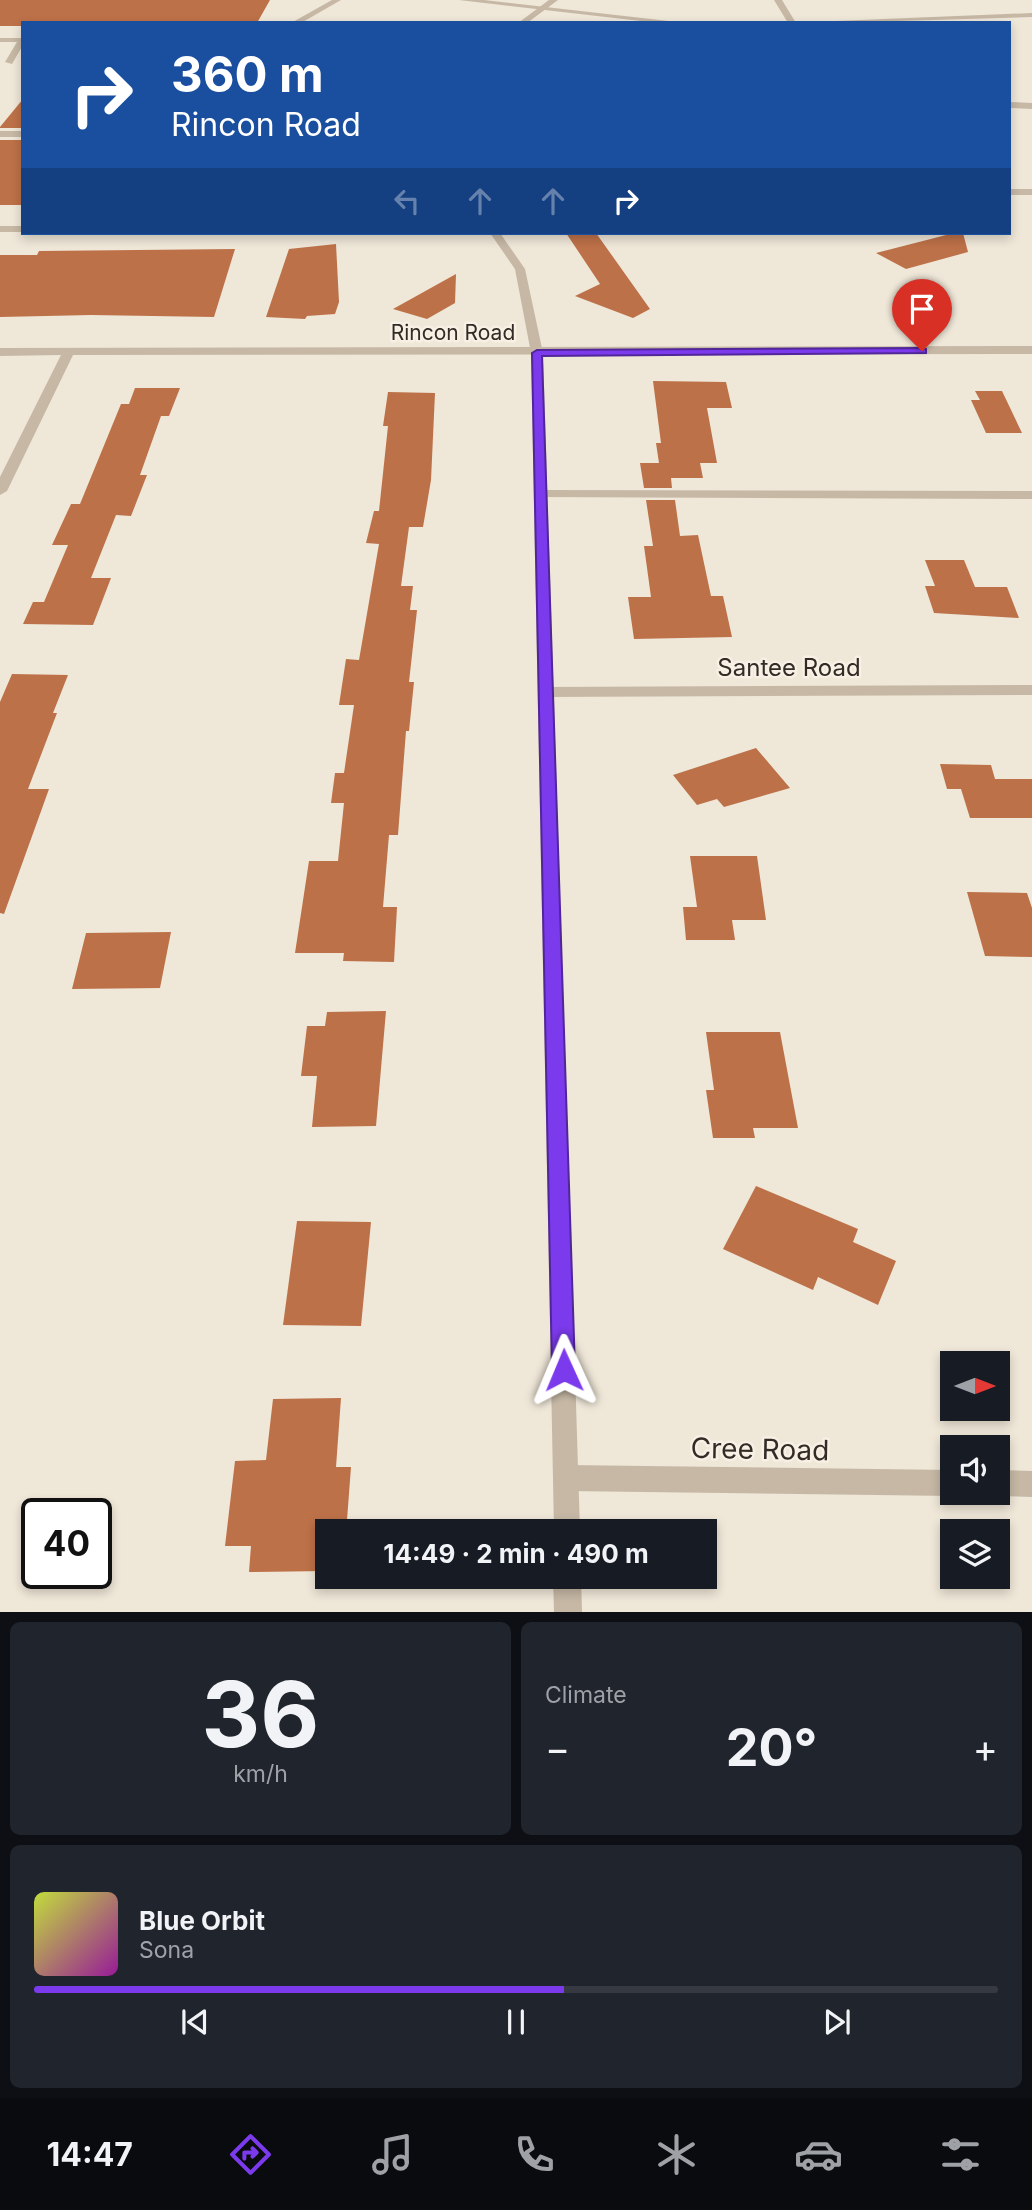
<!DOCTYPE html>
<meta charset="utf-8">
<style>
body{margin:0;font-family:Inter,sans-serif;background:#20242c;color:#f1f3f6;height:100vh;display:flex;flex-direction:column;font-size:26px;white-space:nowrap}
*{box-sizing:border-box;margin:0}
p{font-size:23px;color:#9ea1a6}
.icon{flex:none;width:38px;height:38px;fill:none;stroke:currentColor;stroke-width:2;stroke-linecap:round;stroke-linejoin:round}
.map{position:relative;height:1612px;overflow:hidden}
.drawer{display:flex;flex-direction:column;gap:10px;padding:10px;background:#0d0f14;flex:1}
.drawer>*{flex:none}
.hud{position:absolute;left:21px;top:21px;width:990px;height:214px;border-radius:0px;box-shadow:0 4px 10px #0003;background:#1a4fa0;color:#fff;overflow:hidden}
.needle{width:46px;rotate:90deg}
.controls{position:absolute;left:940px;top:1351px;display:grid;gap:14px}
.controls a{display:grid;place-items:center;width:70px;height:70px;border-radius:0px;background:#171b24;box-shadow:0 4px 10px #0003;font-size:35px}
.speed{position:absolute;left:21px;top:1498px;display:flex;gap:14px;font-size:35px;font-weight:700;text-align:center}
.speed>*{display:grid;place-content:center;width:91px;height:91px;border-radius:50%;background:#171b24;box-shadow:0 4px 10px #0003;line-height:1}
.speed .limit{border:4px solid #111;border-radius:10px;background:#fff;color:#111}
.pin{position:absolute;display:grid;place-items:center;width:60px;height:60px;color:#fff;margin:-72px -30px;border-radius:50% 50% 50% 0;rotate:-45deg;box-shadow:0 0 7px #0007}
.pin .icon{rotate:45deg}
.me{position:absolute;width:77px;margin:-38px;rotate:359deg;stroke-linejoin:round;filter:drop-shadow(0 0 5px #0008)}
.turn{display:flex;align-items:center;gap:24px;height:147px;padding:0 35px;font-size:32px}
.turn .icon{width:91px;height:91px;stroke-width:2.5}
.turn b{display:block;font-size:49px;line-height:60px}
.lanes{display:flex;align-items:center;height:66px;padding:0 35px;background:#0003;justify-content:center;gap:35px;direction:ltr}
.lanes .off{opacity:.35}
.big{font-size:52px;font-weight:700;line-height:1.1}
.drawer .widget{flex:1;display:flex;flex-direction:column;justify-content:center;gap:10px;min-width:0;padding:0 24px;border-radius:10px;background:#20242c}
.drawer .dial{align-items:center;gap:0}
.dial b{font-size:91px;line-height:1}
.song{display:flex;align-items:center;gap:21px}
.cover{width:84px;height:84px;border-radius:10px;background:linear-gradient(135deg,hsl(70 70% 55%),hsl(300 70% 35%))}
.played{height:7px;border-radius:4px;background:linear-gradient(90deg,#7c3aed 55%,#363941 55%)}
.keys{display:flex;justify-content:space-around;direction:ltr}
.heat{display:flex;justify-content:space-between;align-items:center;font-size:38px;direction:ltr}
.drawer .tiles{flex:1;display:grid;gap:10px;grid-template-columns:1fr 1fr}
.widget:last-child{grid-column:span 2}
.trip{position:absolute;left:315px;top:1519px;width:402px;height:70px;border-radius:0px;background:#171b24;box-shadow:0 4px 10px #0003;font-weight:700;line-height:70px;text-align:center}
.dock{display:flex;height:112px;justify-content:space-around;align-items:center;background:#090b0e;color:#9ea1a6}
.dock .icon{width:49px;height:49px}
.dock .active{color:#7c3aed}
.dock b{font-size:32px;color:#f1f3f6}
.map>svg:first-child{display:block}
.building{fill:#bd7148}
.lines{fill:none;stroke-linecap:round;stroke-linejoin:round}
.minor{fill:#c6b8a5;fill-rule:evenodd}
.tertiary{fill:#c6b8a5;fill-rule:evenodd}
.route{fill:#7c3aed;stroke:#51269a;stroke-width:2}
.labels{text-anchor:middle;stroke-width:5;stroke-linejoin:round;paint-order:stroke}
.far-street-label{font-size:21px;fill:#322b26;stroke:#f7f0e4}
.street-label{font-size:24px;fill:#322b26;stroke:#f7f0e4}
.near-street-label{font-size:28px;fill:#322b26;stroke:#f7f0e4}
</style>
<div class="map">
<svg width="1032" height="1612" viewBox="0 0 1032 1612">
<rect width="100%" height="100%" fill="#efe7d8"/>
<!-- building -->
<g class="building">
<path d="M0,0H270L257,23H23V26H0Z"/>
<path d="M23,99V128H0V127Z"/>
<rect x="0" y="140" width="23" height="65"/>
<path d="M566,233H596L650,309L633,318L575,296L600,284Z"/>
<path d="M954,233H963L968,252L906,269L876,253Z"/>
<path d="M336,244L339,302L335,314L307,316L305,319L266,317L289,249Z"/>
<path d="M235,249L214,317L91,315L0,317V255H37L39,251Z"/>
<path d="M456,274L455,303L427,319L393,309Z"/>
<path d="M653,381L726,382L732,408H707L717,463H700L703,478H671L672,488H644L640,463H659L656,443H661Z"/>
<path d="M135,388H180L169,416H161L140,475H147L131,516L116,515L91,578H111L93,625L23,624L33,602H44L68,545H52L71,504H80L121,404H129Z"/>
<path d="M975,391H1002L1022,433H986L971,400H980Z"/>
<path d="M388,392L435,393L431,480L423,527H409L401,586H413L410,610H417L409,682H414L409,731H406L398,835H389L383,907H397L394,962L343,961L344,953H295L309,861H338L344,803H331L335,773H344L354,705H339L346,659L359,660L379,544L366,543L374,511H379L388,426H383Z"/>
<path d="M646,500H675L680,536L698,535L711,596H723L732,637L634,639L628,597H651L644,546H653Z"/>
<path d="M925,560H964L975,587H1007L1019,618L934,613L925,586H935Z"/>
<path d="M12,674L68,675L53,713H57L28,789H49L4,914L0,913V702Z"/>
<path d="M756,748L790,788L724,807L717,799L697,805L673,775Z"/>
<path d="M940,764L991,765L995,779H1032V818H970L961,789H947Z"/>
<path d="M690,856H757L766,920H732L735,940H686L683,907H697Z"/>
<path d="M967,892L1027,893L1032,908V957L985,956Z"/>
<path d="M171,932L160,988L72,989L86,933Z"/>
<path d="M386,1011L376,1126L312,1127L317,1076H301L307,1026H325L327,1012Z"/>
<path d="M706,1032H780L798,1128H753L755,1138H713L706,1090H714Z"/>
<path d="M756,1186L858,1229L853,1242L896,1261L878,1305L818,1277L813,1290L723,1249Z"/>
<path d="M297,1221L371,1222L361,1326L283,1325Z"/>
<path d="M341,1398L336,1467H351L347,1520L330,1521L326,1571L249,1572L251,1546H225L235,1461L266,1460L273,1399Z"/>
</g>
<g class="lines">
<!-- minor -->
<g class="minor">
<path d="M332,0H341L301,23H291Z"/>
<path d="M459,0H484L686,23H658Z"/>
<path d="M774,0H782L796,23H788Z"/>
<path d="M1032,13V17L831,23L835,21Z"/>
<path d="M0,38H23V45L12,64L5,62L17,42H0Z"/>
<path d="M1010,102L1032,103V109L1010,108Z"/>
<rect x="0" y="131" width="23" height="6"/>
<rect x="1010" y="189" width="22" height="6"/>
<rect x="0" y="226" width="23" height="6"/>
<path d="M1032,346V354L73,355L7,491L0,495V477L61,355L0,356V348Z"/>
<path d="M541,490L1032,491V499L536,497V491Z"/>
<path d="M1032,685V695L546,697L538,692L546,687Z"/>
<path d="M566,1465L952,1470V1493H959L952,1496L566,1491L557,1487L553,1478L557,1469Z"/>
<path d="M998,1470L1032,1471V1497L998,1496L991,1493H998Z"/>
</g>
<!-- tertiary -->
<g class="tertiary">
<path d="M549,0H558L527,23H518Z"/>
<path d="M490,233H500L525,269L543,353L580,1531H554L531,353L515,269Z"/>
<path d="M553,1577H581L582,1612H554Z"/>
</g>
</g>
<!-- route -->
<path class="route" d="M922,348L926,349V353L542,356L575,1370L571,1377L564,1380L556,1377L552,1370L532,353L537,350Z"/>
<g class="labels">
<!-- far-street labels -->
<g class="far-street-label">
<text x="453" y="340">Rincon Road</text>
</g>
<!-- street labels -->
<g class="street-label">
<text x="789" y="676">Santee Road</text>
</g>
<!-- near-street labels -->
<g class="near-street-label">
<text transform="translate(760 1449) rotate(1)" y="10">Cree Road</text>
</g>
</g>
</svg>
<div class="controls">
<a><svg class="needle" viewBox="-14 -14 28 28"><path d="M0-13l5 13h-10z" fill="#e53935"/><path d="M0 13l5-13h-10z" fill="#9ea1a6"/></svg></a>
<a><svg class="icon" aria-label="sound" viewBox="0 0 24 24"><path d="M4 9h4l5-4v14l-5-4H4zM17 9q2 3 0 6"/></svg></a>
<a><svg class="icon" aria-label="layers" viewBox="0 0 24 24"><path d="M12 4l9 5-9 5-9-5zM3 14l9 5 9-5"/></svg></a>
</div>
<div class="speed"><div class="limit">40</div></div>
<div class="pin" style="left:922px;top:351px;background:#d93025"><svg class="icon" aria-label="arrive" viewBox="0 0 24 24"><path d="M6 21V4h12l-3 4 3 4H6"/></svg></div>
<svg class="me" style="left:564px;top:1370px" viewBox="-20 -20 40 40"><path d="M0-17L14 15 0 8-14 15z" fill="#7c3aed" stroke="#fff" stroke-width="4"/></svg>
<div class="trip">14:49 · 2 min · 490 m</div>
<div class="hud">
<div class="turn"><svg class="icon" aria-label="right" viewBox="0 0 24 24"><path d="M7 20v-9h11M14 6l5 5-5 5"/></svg><div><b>360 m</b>Rincon Road</div></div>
<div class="lanes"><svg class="icon off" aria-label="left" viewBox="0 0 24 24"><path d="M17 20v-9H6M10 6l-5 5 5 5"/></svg><svg class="icon off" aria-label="ahead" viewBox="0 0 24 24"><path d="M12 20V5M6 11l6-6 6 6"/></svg><svg class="icon off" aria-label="ahead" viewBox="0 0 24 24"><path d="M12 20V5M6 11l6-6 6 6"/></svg><svg class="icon" aria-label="right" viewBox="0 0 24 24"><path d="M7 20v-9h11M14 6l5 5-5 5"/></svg></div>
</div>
</div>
<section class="drawer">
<div class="tiles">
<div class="widget dial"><b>36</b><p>km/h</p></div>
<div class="widget"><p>Climate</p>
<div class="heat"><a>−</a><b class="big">20°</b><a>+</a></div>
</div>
<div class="widget">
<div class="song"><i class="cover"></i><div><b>Blue Orbit</b><p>Sona</p></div></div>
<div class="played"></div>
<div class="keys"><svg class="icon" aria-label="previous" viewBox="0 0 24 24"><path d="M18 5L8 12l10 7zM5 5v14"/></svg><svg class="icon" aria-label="pause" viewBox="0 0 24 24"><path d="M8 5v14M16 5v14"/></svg><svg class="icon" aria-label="next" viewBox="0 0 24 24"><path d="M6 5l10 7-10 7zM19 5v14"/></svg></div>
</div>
</div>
</section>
<nav class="dock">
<b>14:47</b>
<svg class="icon active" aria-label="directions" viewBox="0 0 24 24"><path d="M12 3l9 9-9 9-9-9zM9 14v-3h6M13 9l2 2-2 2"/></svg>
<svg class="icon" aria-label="music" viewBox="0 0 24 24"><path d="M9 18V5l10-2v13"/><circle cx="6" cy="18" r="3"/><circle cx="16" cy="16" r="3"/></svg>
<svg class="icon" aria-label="phone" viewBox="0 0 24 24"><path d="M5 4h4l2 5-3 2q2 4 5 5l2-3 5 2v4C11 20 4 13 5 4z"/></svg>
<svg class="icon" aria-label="climate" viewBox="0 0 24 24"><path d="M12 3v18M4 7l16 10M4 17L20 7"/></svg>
<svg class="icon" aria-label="car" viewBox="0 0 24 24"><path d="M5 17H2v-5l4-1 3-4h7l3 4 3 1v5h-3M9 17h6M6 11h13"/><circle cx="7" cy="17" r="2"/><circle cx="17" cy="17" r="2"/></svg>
<svg class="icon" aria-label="filters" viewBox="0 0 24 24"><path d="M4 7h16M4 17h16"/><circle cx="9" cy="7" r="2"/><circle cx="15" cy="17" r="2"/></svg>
</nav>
